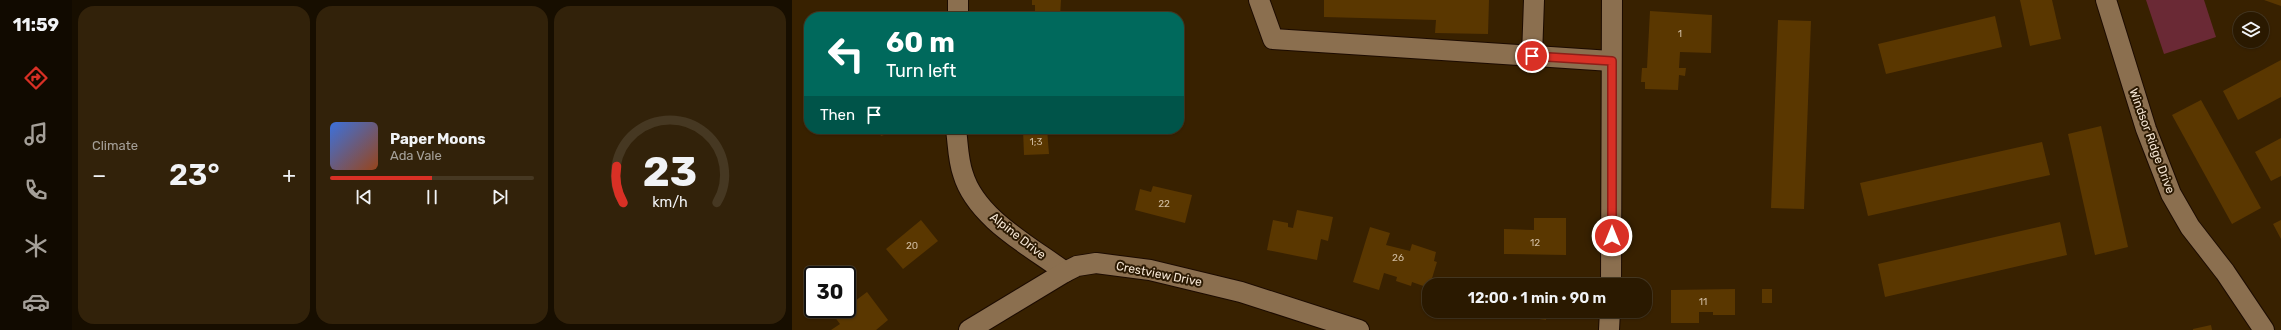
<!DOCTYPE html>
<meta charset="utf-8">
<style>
body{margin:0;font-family:Rubik,sans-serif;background:#32220a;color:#f1f3f6;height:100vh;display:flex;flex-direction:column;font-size:15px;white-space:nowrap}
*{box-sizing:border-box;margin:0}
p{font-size:13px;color:#a5a099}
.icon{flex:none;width:22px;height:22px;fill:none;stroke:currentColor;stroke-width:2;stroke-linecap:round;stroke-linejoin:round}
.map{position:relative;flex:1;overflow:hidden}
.details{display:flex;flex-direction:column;gap:6px;padding:6px;background:#170e00;width:720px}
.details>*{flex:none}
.hud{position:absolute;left:12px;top:12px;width:380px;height:122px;border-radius:16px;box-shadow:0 1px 3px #0004,0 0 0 1px #463822;background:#00695c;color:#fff;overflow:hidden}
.tools{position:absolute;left:1441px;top:12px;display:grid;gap:8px}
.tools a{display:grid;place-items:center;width:36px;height:36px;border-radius:50%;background:#2a1900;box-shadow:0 1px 3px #0004,0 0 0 1px #463822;font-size:20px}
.speed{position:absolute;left:12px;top:266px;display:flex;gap:8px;font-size:20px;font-weight:700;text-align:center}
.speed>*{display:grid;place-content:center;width:52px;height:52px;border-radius:50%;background:#2a1900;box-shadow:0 1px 3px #0004,0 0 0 1px #463822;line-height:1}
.speed .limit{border:2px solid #111;border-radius:6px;background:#fff;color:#111}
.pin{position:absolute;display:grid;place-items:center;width:34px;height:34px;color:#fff;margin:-17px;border:2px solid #fff;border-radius:50%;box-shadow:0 1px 4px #0007}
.me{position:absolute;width:44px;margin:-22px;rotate:0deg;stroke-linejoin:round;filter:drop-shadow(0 0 3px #0008)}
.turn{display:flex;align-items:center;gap:14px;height:84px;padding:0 16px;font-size:18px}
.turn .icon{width:52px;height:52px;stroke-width:2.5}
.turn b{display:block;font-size:28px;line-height:34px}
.then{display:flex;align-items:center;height:38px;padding:0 16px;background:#0003;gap:8px;font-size:15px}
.big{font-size:30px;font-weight:600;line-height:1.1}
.details .tile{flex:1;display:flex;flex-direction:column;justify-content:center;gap:6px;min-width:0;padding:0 14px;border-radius:16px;background:#32220a}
.details .dial{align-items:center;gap:0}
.dial svg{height:104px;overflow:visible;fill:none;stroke:#463822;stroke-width:7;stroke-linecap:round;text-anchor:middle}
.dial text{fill:#f1f3f6;stroke:none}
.song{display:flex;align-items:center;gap:12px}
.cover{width:48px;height:48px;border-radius:6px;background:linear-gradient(135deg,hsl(220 70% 55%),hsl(20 70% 35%))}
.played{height:4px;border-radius:2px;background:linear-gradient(90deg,#d93025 50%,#463822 50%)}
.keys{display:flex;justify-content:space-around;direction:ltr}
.heat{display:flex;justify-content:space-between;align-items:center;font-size:22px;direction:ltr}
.details .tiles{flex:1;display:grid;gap:6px;grid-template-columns:repeat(3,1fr)}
.trip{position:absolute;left:630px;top:278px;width:230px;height:40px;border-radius:16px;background:#2a1900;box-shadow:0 1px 3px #0004,0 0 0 1px #463822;font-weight:600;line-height:40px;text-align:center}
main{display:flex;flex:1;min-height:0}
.dock{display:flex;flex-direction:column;width:72px;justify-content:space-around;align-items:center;background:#110a00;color:#a5a099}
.dock .icon{width:28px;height:28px}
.dock .on{color:#d93025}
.dock b{font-size:18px;color:#f1f3f6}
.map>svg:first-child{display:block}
.green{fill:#6a2935}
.building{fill:#5a3700}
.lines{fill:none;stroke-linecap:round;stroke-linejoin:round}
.minor-casing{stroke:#1c0b00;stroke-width:22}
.minor{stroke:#8b6f4f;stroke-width:20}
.route-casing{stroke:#8d1f18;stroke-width:10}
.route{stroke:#d93025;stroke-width:7}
.labels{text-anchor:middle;stroke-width:4;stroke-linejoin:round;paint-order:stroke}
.number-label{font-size:10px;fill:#ceba9e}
.street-label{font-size:12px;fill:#f4e5d3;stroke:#2b1902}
</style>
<main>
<nav class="dock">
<b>11:59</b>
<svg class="icon on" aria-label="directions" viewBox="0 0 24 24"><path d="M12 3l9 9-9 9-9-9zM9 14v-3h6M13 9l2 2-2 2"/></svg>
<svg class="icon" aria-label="music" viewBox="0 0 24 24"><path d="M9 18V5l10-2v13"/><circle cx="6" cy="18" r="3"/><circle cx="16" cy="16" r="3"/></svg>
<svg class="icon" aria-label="phone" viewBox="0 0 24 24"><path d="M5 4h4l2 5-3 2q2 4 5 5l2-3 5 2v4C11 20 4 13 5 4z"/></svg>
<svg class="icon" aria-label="climate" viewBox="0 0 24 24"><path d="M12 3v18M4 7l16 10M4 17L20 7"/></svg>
<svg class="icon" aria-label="car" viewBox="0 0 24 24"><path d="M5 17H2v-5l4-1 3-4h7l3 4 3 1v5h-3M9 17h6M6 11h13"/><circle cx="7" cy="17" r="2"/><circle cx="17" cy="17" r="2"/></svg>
</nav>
<section class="details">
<div class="tiles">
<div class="tile"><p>Climate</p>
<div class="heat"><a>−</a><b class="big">23°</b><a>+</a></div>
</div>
<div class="tile">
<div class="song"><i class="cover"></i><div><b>Paper Moons</b><p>Ada Vale</p></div></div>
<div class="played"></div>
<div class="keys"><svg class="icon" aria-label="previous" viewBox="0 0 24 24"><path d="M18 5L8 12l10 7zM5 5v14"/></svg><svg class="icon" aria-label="pause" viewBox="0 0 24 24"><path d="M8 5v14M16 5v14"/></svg><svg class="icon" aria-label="next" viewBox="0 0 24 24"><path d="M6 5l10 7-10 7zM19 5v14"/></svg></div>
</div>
<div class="tile dial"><svg viewBox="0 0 100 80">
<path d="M14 69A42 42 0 1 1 86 69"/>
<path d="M14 69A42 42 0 0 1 9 41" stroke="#d93025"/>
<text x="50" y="56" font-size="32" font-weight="700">23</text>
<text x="50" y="72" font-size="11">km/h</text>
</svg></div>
</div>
</section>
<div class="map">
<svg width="1489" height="330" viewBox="0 0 1489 330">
<rect width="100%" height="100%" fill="#382100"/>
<!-- green -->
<path class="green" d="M1354,0H1412L1424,37L1372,54Z"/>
<!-- building -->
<g class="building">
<path d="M240,0H269L268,17H243V5H240Z"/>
<path d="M532,0H697L696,34L643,33L644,20L532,17Z"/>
<path d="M1228,0H1260L1269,39L1238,46Z"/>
<path d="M1472,0H1489V6Z"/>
<path d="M858,11L920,15L919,53L888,52L887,68H894L893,76L887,75L886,90L853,89V82H849L850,68H855Z"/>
<path d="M1203,16L1210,47L1094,74L1086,44Z"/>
<path d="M986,20L1019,21L1012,209L979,208Z"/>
<path d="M1489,60V97L1446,120L1431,91Z"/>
<path d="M1409,100L1469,208L1440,224L1380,115Z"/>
<path d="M1309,126L1336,247L1303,255L1276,134Z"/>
<path d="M86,129H110L89,136Z"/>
<path d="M231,129H255L257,154L232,155Z"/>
<path d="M1489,138V176L1479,181L1463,152Z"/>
<path d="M1250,142L1258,175L1076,216L1068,183Z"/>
<path d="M361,186L400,195L393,223L343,210L348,189L359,192Z"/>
<path d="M505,210L541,217L536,241L529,239L525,260L475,250L481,220L496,223V227L501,228Z"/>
<path d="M742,218H774V255L712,254V229L742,230Z"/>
<path d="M129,220L146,241L111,269L94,249Z"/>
<path d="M1489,220V239L1481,224Z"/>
<path d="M1268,222L1275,255L1093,297L1086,264Z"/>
<path d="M578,227L598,233L594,245L618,251L620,244L644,252L642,261L645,262L637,288L620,282L619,286L604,281L605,277L592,273L587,290L561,282Z"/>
<path d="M943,289V315H921V312H907V323H879V290Z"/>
<rect x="970" y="289" width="10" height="14"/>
<path d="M75,292L96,320L84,330H39L48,324L42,316L55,309V307Z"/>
<path d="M706,311H755L754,320L706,313Z"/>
<path d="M1419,325L1420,330H1401V329Z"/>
</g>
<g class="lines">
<!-- minor casing -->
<g class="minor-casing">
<g id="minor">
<path d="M467,0L481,39L819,61"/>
<path d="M1314,0L1354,129L1379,194L1398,227L1433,272L1472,330"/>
<path d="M166,17V0"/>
<path d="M740,56L742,0"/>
<path d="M164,129C166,144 166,160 171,174C184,218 238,246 273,272"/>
<path d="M819,285L820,0"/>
<path d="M177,330L273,272L285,266L304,263L358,270L449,292L567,330"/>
<path d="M817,330L818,311"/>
</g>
</g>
<!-- minor -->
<use href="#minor" class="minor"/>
</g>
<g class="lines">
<!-- route casing -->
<g class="route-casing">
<path id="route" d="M740,56L820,61V236"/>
</g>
<!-- route -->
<use href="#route" class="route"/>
</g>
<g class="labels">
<!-- number labels -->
<g class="number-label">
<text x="888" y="37">1</text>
<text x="244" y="145">1;3</text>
<text x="372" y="207">22</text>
<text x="743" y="246">12</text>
<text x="120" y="249">20</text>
<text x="606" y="261">26</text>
<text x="911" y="305">11</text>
</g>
<!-- street labels -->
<g class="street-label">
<text transform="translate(1360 141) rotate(70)" y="4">Windsor Ridge Drive</text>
<text transform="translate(226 236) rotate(38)" y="4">Alpine Drive</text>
<text transform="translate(367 274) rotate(11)" y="4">Crestview Drive</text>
</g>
</g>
</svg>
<div class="tools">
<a><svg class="icon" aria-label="layers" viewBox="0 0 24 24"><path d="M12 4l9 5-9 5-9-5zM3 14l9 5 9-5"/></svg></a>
</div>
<div class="speed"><div class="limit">30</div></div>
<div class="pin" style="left:740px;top:56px;background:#d93025"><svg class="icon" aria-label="arrive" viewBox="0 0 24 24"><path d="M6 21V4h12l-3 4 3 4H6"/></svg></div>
<svg class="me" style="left:820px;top:236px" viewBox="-20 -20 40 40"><circle r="17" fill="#d93025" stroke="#fff" stroke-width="3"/><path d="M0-11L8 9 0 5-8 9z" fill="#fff"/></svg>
<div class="trip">12:00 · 1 min · 90 m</div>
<div class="hud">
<div class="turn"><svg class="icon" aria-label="left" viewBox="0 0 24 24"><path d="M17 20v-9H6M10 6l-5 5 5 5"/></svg><div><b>60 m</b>Turn left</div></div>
<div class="then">Then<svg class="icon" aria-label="arrive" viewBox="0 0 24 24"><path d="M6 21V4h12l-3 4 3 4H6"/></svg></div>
</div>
</div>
</main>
